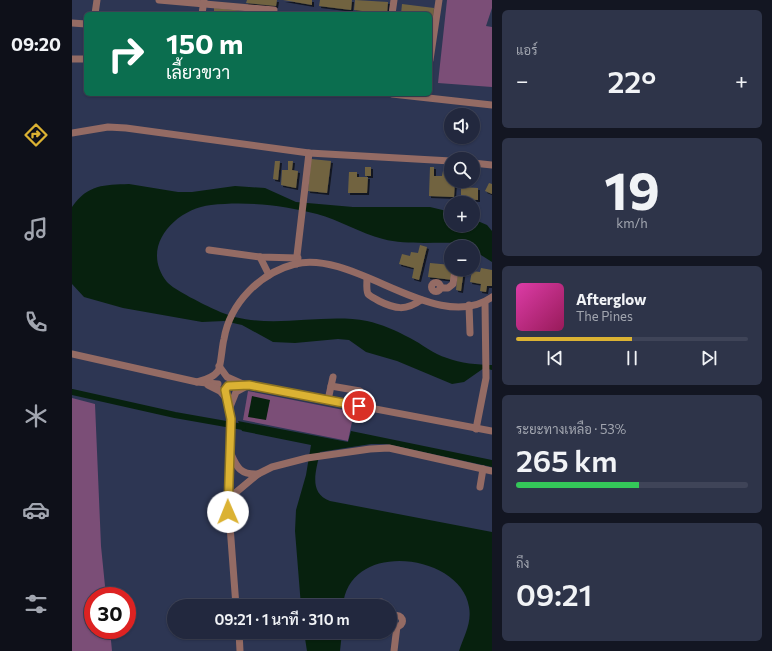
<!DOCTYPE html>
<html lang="th">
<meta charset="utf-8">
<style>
body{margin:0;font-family:Commissioner,Sarabun,sans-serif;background:#2e3449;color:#f1f3f6;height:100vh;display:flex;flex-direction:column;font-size:15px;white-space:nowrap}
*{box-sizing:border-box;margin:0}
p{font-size:13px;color:#a2a6b0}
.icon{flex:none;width:22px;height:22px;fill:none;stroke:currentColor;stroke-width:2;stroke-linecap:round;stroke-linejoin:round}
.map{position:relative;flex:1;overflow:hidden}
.details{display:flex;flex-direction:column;gap:10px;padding:10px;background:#131622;width:280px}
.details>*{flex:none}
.banner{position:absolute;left:12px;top:12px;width:348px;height:84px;border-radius:6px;box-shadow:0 1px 3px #0004,0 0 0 1px #3f4458;background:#0b6e4f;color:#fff;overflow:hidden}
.buttons{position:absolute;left:372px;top:108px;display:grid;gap:8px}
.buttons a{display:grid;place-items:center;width:36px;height:36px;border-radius:50%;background:#22283e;box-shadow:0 1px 3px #0004,0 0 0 1px #3f4458;font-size:20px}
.speed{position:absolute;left:12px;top:587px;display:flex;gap:8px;font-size:20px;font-weight:700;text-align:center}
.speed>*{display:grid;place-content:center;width:52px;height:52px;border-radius:50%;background:#22283e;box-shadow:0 1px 3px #0004,0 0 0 1px #3f4458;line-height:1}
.speed .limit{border:6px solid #d22;background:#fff;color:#111}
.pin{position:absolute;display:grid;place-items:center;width:34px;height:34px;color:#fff;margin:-17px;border:2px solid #fff;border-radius:50%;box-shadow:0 1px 4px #0007}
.me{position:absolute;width:44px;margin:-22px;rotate:359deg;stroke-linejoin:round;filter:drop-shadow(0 0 3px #0008)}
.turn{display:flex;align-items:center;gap:14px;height:84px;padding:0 16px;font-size:18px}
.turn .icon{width:52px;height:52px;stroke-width:2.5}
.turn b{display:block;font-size:28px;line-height:34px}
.big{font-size:30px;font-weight:600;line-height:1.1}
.details .card{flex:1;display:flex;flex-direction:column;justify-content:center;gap:6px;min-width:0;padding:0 14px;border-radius:6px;background:#2e3449}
.details .dial{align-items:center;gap:0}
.dial b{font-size:52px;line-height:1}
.song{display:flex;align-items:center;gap:12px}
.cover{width:48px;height:48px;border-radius:6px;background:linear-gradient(135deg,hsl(320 70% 55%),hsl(330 70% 35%))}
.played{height:4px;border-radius:2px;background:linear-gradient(90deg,#dbb233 50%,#3f4458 50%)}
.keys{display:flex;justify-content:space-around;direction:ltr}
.heat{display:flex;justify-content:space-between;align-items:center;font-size:22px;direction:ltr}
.charge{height:6px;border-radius:3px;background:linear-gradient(90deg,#34c759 53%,#3f4458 0)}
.trip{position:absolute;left:95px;top:599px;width:230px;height:40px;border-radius:20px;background:#22283e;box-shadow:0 1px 3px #0004,0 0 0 1px #3f4458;font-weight:600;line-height:40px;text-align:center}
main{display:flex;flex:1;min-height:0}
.tab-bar{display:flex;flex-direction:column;width:72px;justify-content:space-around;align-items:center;background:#0e1019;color:#a2a6b0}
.tab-bar .icon{width:28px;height:28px}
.tab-bar .current{color:#dbb233}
.tab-bar b{font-size:18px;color:#f1f3f6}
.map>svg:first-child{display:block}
.green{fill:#7b4e77}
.water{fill:#07210e}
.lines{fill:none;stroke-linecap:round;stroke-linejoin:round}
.canal{stroke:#07210e;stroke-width:6}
.building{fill:#716441;filter:url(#shadow)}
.minor{stroke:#946b64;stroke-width:7}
.route-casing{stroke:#8e7421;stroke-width:10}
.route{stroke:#dbb233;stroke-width:7}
</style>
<main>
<nav class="tab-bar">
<b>09:20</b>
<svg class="icon current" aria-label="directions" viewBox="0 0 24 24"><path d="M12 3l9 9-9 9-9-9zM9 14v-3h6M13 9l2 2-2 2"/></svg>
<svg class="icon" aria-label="music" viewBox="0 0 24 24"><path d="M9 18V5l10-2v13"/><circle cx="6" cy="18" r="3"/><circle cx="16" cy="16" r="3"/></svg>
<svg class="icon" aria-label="phone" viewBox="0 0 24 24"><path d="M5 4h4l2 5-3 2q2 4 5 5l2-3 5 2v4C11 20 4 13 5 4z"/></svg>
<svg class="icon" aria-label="climate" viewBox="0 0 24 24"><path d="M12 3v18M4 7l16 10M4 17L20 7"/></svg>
<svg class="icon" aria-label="car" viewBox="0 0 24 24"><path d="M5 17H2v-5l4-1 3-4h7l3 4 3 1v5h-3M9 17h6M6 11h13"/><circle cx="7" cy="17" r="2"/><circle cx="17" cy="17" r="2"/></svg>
<svg class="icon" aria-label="filters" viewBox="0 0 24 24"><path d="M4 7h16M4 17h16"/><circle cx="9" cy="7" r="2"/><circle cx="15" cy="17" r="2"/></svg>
</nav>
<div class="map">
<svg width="420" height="651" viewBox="0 0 420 651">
<defs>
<filter id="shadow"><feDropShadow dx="2" dy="2" stdDeviation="0" flood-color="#0009"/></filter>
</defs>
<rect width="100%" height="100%" fill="#2d3653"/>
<!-- green -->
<g class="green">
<path d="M375,0H420V8L414,26L420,27V87L366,83Z"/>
<path d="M176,391L282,412L276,441L171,420Z"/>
<path d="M0,398L23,404L29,546L34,596H21V630H38L40,651H0Z"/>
</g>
<!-- water -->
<g class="water">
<path d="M57,184L106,192H120L163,186L193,188L224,202L281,207H358L379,212V225H401V219L415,225L420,231V262L401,250V247H394L385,243C361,242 334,245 311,239C288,233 267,220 245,214C212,205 173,201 139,205C103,209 67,247 95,282C102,290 133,305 144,310C191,333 246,312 295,321C309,324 325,331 338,338C350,344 361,354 375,358C388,363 406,365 420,365V370L412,368L392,382L380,384L325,361L294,352L277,340L266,339L223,343L201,342L170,325L152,321L130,322L51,308L12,297L0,284V207C16,184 32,185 57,184Z"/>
<path d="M180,396L198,400L194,420L176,417Z"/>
<path d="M166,421L276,442L279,431L420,460V467L315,444H299L248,452C244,471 236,493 258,501L420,532V651H387C392,636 400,623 397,607C389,553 276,539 271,606H229L223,531L224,510L234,475L239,445L170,431Z"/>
<path d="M232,632H270L268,651H235Z"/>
</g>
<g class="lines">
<!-- canal -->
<path class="canal" d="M0,392L103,415L171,427"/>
</g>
<!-- building -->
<g class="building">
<path d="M175,0H205L204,6L174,3Z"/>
<path d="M211,0H240V5Z"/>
<path d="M248,0H280L279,10L247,6Z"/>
<path d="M283,0L316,2L315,14L282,10Z"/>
<path d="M330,4L362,8L361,20L358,19V14H329Z"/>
<path d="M142,8L172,11L171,14H142Z"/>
<path d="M239,159L259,161L255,193L236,191Z"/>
<path d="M203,161H208L206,180L201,179Z"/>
<path d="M216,161H221L220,170L226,171L224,188L209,185L210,170H216Z"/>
<rect x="293" y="167" width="6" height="9"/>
<path d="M358,167H362V176H370L371,171H377V181H383L382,197L357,196Z"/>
<path d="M277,172H285V177H296L295,193H276Z"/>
<path d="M417,183L420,184V194L413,191Z"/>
<path d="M389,187L406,188V200L389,199Z"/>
<path d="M348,245L355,247L347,280L340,278L342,268L327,264L330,254L338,256L339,252L346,253Z"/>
<path d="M358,263L379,265V269H382L381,280L356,277Z"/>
<path d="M409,268L420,270V286H415L414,292L408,291L409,284L398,282L400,271L408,272Z"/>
<path d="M386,269H392L389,291L384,290Z"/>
</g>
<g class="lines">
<!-- minor -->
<g class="minor">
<path d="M87,0L202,10"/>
<path d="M23,14L25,0"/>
<path d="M130,14L132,0"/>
<path d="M320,14L322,0"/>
<path d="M0,23L14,24"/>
<path d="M0,59H14"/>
<path d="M358,60L367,0"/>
<path d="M320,94L420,105"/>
<path d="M0,133L36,127L54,128L237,153L379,161"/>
<path d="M401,163L420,165"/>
<path d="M137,250L188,257L226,258"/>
<path d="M188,257L197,275"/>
<path d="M224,264L237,153"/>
<path d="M295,278C295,283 294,290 296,294C299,297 304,299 307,301C323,309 334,311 349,300"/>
<circle cx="364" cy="287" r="4.5"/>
<path d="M368,288H376L381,284L383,270"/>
<path d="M397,305L398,333"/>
<path d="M0,354L125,382L146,384"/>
<path d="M147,366L155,377L173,385"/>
<path d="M125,382C132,380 141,378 146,371C149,367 150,345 152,339C158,303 188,273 223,264C283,249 365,336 420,297"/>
<path d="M136,385L148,391L154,398"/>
<path d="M156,386L177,385L420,431"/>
<path d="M259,386L288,391L289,396L287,406"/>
<path d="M153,390L159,419L156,499L164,606"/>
<path d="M256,400L261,377"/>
<path d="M158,407L164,392L175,386"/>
<path d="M404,429L414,378L413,302"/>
<path d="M159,454C165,468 169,475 186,474"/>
<path d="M408,487L411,469"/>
<path d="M156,499L186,474L200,467L235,458L298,449L317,448L420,471"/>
<path d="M309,606V602"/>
<circle cx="325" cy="621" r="5.5"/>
<path d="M167,632L168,651"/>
<path d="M322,651L325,626"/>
</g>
</g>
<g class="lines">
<!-- route casing -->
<g class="route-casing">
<path id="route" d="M156,512L159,419L153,390L156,386L177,385L287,406"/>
</g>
<!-- route -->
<use href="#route" class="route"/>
</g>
</svg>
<div class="buttons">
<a><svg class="icon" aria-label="sound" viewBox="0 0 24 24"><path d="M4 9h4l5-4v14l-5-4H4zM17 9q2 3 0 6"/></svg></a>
<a><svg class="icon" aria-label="search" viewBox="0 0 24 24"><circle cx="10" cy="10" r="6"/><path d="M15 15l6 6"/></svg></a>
<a>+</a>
<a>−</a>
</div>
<div class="speed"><div class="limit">30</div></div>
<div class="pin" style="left:287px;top:406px;background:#d93025"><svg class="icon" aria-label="arrive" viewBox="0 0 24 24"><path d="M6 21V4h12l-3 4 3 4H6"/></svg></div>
<svg class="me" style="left:156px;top:512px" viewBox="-20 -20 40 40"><circle r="19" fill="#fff"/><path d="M0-13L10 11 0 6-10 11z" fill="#dbb233"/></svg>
<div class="trip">09:21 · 1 นาที · 310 m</div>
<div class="banner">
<div class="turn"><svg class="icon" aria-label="right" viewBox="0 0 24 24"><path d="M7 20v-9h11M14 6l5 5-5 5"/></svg><div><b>150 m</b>เลี้ยวขวา</div></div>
</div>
</div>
<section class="details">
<div class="card"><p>แอร์</p>
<div class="heat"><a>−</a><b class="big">22°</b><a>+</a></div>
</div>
<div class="card dial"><b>19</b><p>km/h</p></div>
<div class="card">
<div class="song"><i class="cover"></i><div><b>Afterglow</b><p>The Pines</p></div></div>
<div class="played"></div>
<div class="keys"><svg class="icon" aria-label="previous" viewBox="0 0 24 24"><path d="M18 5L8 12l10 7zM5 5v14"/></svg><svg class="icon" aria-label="pause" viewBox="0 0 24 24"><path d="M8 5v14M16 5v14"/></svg><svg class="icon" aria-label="next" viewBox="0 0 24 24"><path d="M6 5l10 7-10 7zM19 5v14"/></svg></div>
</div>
<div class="card"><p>ระยะทางเหลือ · 53%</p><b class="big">265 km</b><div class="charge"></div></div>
<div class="card"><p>ถึง</p><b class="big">09:21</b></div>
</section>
</main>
